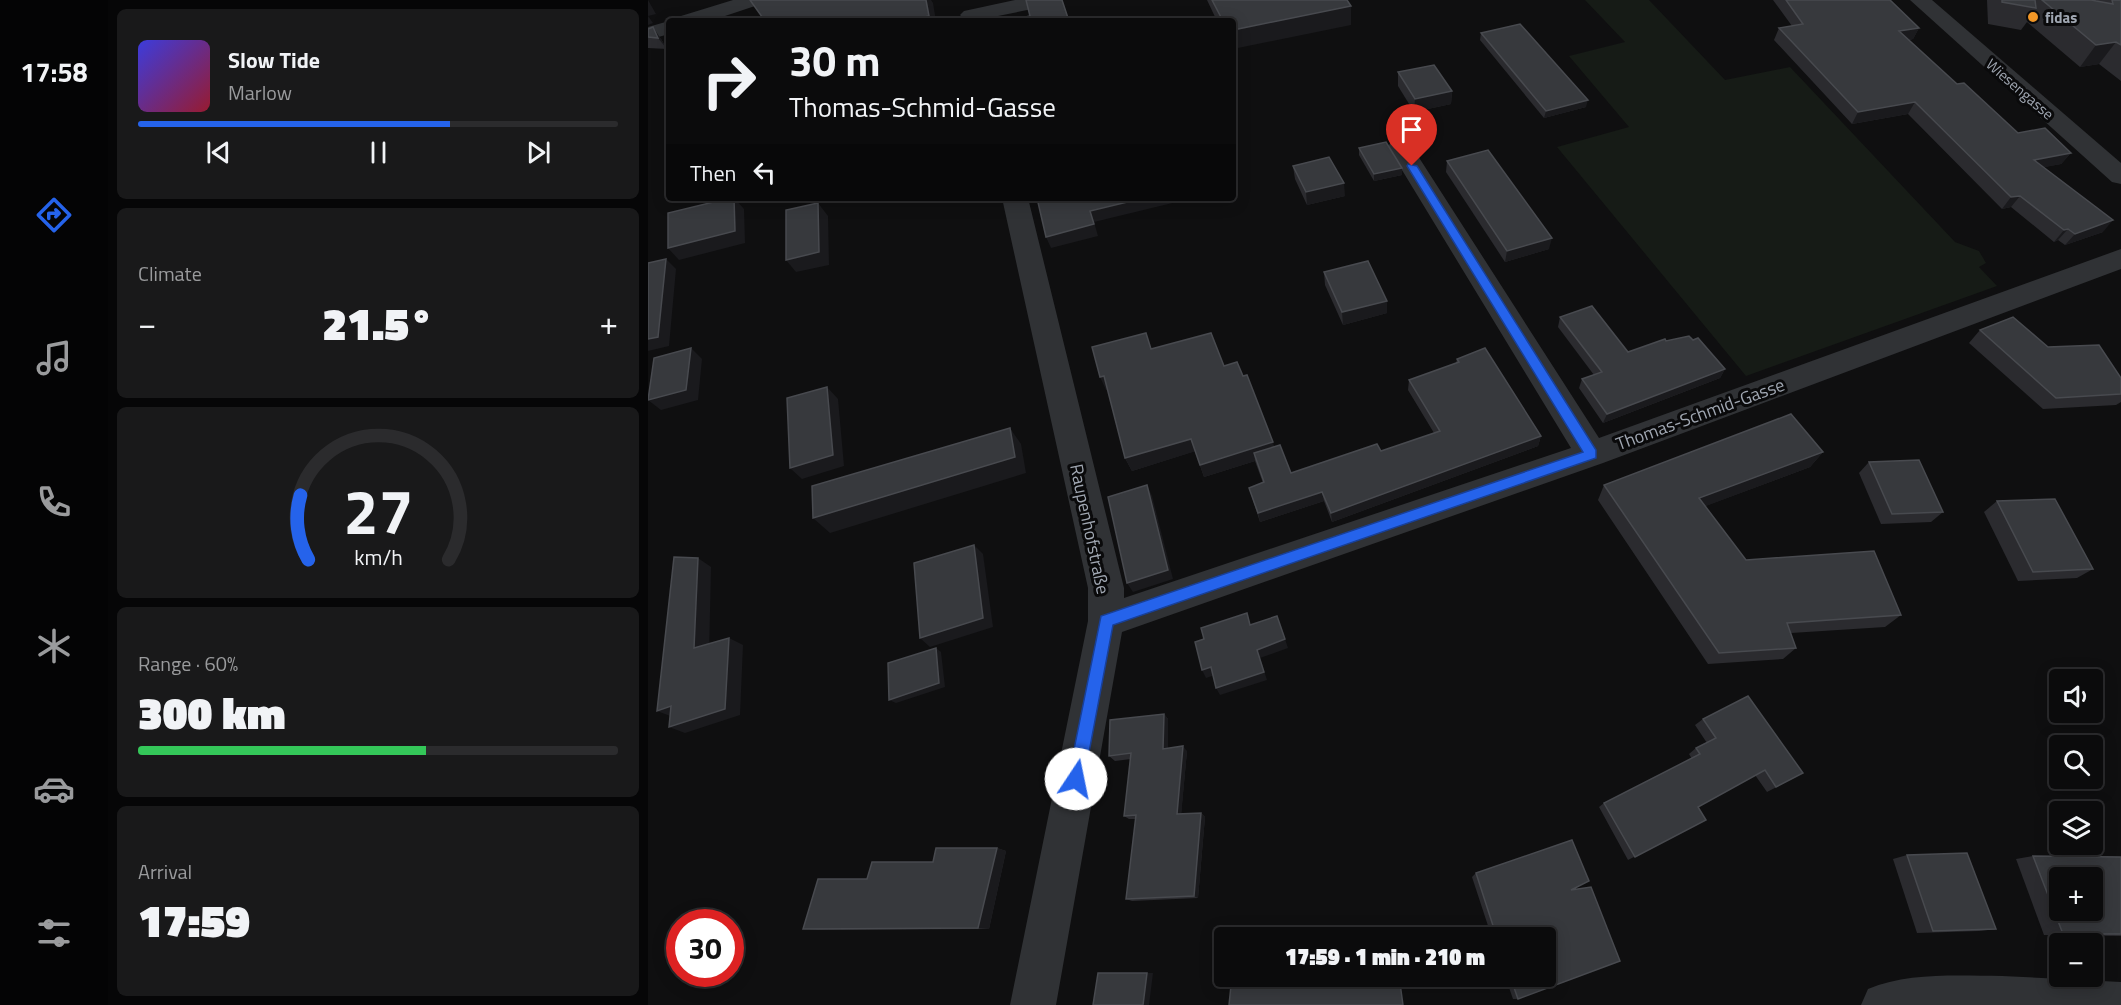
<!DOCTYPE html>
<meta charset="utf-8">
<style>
:root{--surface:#0b0b0c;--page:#19191a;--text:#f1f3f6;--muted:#9a9b9d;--line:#2b2b2d;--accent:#2563eb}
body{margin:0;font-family:"Titillium Web",sans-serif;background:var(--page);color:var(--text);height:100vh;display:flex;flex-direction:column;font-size:22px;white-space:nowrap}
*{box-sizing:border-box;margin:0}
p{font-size:20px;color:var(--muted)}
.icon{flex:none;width:33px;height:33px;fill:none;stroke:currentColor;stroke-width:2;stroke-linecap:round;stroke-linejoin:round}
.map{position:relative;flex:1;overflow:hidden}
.panel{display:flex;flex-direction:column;gap:9px;padding:9px;background:#060607;width:540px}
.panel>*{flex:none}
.guide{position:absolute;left:18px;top:18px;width:570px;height:183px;border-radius:6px;box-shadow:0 3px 15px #0003,0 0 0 2px var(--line);background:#0b0b0c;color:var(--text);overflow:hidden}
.fabs{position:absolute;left:1401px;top:669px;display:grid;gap:12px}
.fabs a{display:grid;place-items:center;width:54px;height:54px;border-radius:6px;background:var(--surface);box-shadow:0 3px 15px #0003,0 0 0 2px var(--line);font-size:30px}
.speed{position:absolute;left:18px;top:909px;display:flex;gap:12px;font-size:30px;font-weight:700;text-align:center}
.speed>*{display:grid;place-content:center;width:78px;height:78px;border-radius:50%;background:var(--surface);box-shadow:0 3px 15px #0003,0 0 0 2px var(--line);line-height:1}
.speed .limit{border:9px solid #d22;background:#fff;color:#111}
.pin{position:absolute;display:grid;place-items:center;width:51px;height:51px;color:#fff;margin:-62px -26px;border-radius:50% 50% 50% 0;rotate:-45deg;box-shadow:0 0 6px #0007}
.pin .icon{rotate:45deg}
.me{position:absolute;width:66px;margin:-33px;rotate:11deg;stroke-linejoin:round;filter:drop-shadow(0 0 4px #0008)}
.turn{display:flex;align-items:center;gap:21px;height:126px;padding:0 24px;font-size:27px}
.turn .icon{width:78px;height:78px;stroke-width:2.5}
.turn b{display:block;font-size:42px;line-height:51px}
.then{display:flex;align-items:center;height:57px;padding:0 24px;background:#0003;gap:12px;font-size:22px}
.big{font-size:45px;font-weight:800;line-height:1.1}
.panel .card{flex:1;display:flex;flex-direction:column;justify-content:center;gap:9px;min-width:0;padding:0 21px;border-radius:9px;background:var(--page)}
.panel .dial{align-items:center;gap:0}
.dial svg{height:156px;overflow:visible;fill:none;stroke:var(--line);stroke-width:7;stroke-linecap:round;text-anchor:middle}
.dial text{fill:var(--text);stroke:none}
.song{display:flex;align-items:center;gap:18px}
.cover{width:72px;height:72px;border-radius:9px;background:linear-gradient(135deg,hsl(240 70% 55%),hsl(350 70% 35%))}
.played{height:6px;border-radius:3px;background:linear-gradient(90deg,var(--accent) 65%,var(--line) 65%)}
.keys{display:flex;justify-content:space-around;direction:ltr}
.heat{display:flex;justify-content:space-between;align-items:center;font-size:33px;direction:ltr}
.charge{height:9px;border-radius:4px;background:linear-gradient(90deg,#34c759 60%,var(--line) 0)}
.trip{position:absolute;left:566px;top:927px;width:342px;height:60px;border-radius:6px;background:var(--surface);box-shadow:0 3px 15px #0003,0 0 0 2px var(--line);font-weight:800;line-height:60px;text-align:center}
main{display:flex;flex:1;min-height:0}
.dock{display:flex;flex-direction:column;width:108px;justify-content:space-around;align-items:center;background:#040405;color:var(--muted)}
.dock .icon{width:42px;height:42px}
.dock .on{color:var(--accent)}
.dock b{font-size:27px;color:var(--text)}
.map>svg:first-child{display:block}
.green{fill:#161b16}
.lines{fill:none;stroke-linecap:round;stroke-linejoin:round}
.minor{fill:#303235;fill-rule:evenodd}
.wall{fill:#2b2b2f}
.shaded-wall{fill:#1a1a1d}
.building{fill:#37393d;stroke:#484a4f;stroke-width:1.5;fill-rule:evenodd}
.route{fill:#2563eb;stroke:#184099;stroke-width:1.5}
.poi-dot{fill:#f19626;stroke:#0a0a0b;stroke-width:2}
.labels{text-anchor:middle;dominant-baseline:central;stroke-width:6;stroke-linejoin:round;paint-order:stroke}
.far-poi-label{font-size:15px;font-weight:bold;fill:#a0a7b2;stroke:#0a0a0b;text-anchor:start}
.far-street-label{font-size:15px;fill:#a0a7b2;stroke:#0a0a0b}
.street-label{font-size:18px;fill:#a0a7b2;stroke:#0a0a0b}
</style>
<main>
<nav class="dock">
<b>17:58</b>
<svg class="icon on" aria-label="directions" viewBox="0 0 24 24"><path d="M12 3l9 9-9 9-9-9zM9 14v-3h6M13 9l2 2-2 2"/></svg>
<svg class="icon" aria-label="music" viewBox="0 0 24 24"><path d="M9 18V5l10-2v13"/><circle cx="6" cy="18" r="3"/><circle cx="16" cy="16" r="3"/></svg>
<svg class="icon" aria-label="phone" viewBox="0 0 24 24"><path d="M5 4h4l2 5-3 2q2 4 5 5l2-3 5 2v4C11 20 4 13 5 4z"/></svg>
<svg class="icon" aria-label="climate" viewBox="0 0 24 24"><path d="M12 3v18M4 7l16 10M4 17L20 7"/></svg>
<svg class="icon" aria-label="car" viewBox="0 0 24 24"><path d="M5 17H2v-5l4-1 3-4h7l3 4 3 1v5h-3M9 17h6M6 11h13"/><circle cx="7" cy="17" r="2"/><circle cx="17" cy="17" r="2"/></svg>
<svg class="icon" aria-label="filters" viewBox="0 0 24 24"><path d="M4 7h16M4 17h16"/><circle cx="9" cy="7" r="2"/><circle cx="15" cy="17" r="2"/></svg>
</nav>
<section class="panel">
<div class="card">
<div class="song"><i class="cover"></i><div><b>Slow Tide</b><p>Marlow</p></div></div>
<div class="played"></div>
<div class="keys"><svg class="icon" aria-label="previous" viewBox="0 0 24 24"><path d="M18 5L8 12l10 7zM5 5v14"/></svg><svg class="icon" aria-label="pause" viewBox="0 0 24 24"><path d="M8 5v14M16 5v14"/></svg><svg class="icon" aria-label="next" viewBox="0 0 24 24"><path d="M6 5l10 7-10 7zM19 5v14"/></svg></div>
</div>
<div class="card"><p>Climate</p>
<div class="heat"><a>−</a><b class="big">21.5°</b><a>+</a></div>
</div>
<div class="card dial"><svg viewBox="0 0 100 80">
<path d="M14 69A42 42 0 1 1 86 69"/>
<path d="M14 69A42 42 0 0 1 10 36" stroke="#2563eb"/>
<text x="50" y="56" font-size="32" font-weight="700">27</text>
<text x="50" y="72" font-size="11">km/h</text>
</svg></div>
<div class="card"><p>Range · 60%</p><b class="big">300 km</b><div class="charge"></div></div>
<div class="card"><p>Arrival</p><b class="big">17:59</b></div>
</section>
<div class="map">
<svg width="1473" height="1005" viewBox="0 0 1473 1005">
<rect width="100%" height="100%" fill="#0f0f10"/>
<polygon class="green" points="937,0 1001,0 1077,80 1142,67 1307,242 1331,251 1338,263 1331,267 1349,286 1098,376 909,147 981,127 921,56 977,42"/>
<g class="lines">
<g class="minor">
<polygon points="85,0 116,0 113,4 62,21 30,21 33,16"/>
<polygon points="367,0 409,0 406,4 399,6 325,21 316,19 312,15 316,11"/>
<polygon points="1262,0 1284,0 1473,163 1473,184 1464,182"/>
<polygon points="21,21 21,34 0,40 0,27"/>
<polygon points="752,139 761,142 951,438 1473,249 1473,269 955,463 474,632 408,1005 362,1005 440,621 440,588 354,198 380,198 476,588 476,598 923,448 740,147 743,142"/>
<path d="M1354,976L1473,982V1005H1213L1220,989C1261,972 1311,976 1354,976Z"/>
</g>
</g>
<g class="wall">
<polygon points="559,0 699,0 703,25 569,21"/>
<polygon points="1125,0 1242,0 1271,28 1265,39 1261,40 1309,84 1370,133 1423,153 1413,164 1396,167 1455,232 1417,245 1410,240 1406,242 1363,207 1354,209 1260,114 1204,124 1126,40 1131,28 1144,26"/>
<polygon points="1339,0 1443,0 1448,1 1449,0 1473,0 1473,81 1451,64 1432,67 1379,22 1373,30 1340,24"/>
<polygon points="0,29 13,39 19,49 0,48"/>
<polygon points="833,33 938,107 896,118 832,40"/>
<polygon points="750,72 804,91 803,104 766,112 750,86"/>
<polygon points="711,148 754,168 754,175 726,181 711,155"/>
<polygon points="799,161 901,249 857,262 798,172"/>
<polygon points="645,166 697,196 659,205 647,179"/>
<polygon points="676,272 739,313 695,325 677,285"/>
<polygon points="912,317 980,352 1018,341 1045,340 1077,369 1072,378 955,423 931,388 934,379 946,375 910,327"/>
<polygon points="1332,330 1400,347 1473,378 1473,402 1468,405 1395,409 1321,343"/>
<polygon points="504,349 576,366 595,376 626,447 643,473 733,451 786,433 760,390 761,380 808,363 809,359 893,436 890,446 684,522 676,501 612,522 601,488 615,483 607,461 556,477 547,451 484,471 477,458 460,390 458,390"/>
<polygon points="1175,452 1162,467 1057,506 1098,560 1253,615 1237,627 1143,633 1148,648 1135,659 1060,664 950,500 956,485"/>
<polygon points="1221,462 1295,512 1283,522 1233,524 1211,473"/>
<polygon points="1349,501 1445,569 1429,578 1370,581 1336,512"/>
<polygon points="516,714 520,719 520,748 539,751 533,814 553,813 557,817 550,898 484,901 478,899 488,819 481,819 476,816 483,759 467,761 461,756"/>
<polygon points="1055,719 1155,773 1119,792 1107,775 1050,807 1058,820 980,860 951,807 956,803 1044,759 1041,754 1048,748 1059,743 1047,725"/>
<polygon points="924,840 941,881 923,890 943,887 972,961 870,999 865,999 857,976 897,976 897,938 844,938 824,877 828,873"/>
<polygon points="349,848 358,851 341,929 170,930 155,929 219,879 285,862"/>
<polygon points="1259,855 1348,929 1331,931 1269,933 1245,859"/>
<polygon points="1385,856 1473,857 1473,936 1396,935 1368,859"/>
</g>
<g class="shaded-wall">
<polygon points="0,0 8,14 0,16 5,23 0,25"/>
<polygon points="278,0 283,0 285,3 288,21 268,21 267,19"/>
<polygon points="703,6 703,25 585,49 585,30"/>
<polygon points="5,27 13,39 19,49 10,38"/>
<polygon points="1271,28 1265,39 1245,42 1251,31"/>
<polygon points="1468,42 1451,64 1432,67 1448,45"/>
<polygon points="804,91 803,104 766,112 767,99"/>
<polygon points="940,100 938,107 896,118 898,111"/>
<polygon points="1267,102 1260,114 1204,124 1210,112"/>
<polygon points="1423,153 1413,164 1377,171 1386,160"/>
<polygon points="754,168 754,175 726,181 726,174"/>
<polygon points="696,183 697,196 659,205 658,192"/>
<polygon points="1372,196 1363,207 1354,209 1363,197"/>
<polygon points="86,198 96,209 97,243 31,260 20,248"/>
<polygon points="496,198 545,198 446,222 450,236 403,248 398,237 442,211"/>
<polygon points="170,203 180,216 181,265 148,272 138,260"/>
<polygon points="1465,220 1455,232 1417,245 1427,234"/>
<polygon points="1420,229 1410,240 1406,242 1416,230"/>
<polygon points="904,238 901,249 857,262 859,251"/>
<polygon points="18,259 28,269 21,346 0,351 0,339"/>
<polygon points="739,301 739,313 695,325 694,312"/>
<polygon points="43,348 54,359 50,400 13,410 0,400"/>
<polygon points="1077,369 1072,378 955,423 959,414"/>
<polygon points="456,376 462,389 458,390 452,377"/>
<polygon points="179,387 190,399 196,466 154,479 142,468"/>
<polygon points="362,428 373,444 378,473 182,533 165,518"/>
<polygon points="893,436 890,446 684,522 683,513"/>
<polygon points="543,439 548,451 484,471 477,458"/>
<polygon points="625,442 628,455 606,453 607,461 556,477 552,465"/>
<polygon points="1175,452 1162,467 1042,512 1051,498"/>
<polygon points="499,485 504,496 525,579 485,592 479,583"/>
<polygon points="674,492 676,501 612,522 610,513"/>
<polygon points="326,545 335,554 345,627 282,647 272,638"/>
<polygon points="50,558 63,567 61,656 46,648"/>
<polygon points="81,638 95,645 92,715 37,733 21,727"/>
<polygon points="637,639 640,648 612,658 619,680 572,695 568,688 609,650"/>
<polygon points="288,648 293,652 297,687 248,703 241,700"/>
<polygon points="563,667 567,675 558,678 554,670"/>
<polygon points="23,706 25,717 9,711"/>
<polygon points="516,714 520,719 520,754 515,749"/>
<polygon points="535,746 539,751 533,817 529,814"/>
<polygon points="553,813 557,817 550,898 546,896"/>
<polygon points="349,848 358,851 341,929 330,928"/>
<polygon points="499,973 505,973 501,1005 495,1005"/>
</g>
<g class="building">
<polygon points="102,0 278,0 281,16 267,19 268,21 117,21"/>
<polygon points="378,0 414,0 421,21 358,21 382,16"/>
<polygon points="564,0 699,0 703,6 585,30 585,21 575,21"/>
<polygon points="1138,0 1242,0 1271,28 1251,31 1309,84 1316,83 1370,133 1397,128 1423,153 1386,160 1465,220 1427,234 1420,229 1416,230 1372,196 1363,197 1267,102 1210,112 1131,28 1155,24"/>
<polygon points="1354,0 1387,0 1388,8 1354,2"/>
<polygon points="1394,0 1443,0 1465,4 1464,0 1473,0 1473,45 1468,42 1448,45"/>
<polygon points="872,24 940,100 898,111 833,33"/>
<polygon points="5,27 10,38 0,37 0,29"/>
<polygon points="786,65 804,91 767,99 750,72"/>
<polygon points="738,142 754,168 726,174 711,148"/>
<polygon points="840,150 904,238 859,251 799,161"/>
<polygon points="681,157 696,183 658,192 645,166"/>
<polygon points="82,198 86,198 87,231 20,248 20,213"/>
<polygon points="389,198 496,198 442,211 446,224 398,237"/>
<polygon points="170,203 171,252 138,260 138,210"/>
<polygon points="18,259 10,337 0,339 0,263"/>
<polygon points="720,261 739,301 694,312 676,272"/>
<polygon points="944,306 980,352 1017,339 1018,341 1041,336 1045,340 1050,338 1077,369 959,414 934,379 954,372 912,317"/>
<polygon points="1365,317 1400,347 1451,345 1473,378 1473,394 1408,398 1332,330"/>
<polygon points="498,333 503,349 563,333 576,366 589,362 595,376 599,375 625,442 552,465 543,439 477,458 456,376 452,377 444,347"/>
<polygon points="43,348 38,390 0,400 6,358"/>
<polygon points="837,348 893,436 683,513 674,492 610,513 601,488 616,482 606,453 632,445 643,473 729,444 733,451 792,431 761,380 811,362 809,359"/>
<polygon points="179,387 185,455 142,468 139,398"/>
<polygon points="1143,414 1175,452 1051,498 1098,560 1226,551 1253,615 1139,623 1148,648 1071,653 956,485"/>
<polygon points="362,428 367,457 165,518 164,486"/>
<polygon points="1271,460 1295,512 1244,514 1221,462"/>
<polygon points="499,485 520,570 479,583 460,497"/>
<polygon points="1407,499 1445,569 1385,572 1349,501"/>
<polygon points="326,545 335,618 272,638 266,563"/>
<polygon points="26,557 50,558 46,648 81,638 77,709 21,727 23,706 9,711"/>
<polygon points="599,613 602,625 629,616 637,639 609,650 616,672 568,688 563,667 554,670 547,642 556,639 553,628"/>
<polygon points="288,648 291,683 241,700 240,663"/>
<polygon points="1100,696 1155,773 1128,787 1117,770 1050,807 1058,820 987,857 956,803 1052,754 1048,748 1068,738 1055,719"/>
<polygon points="516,714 515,749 535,746 529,814 553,813 546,896 478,899 488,815 476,816 483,753 461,756 462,720"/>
<polygon points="924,840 941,881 923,890 943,887 972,961 870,999 862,976 897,976 897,938 849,938 828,873"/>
<polygon points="288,848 349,848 330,928 155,929 170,879 219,879 224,862 285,862"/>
<polygon points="1319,853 1348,929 1285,931 1259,855"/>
<path d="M1385,856L1473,857V934H1415ZM1412,878H1444V910H1412Z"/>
<polygon points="450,973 499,973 495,1005 445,1005"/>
<polygon points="584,976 751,976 755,1005 581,1005"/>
</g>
<polygon class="route" points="760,164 769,166 948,450 948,458 465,625 436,779 434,785 428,787 422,785 420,779 453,616 935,452 759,166"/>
<circle class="poi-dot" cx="1385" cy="17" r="6"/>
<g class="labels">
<g class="far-poi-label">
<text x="1397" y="17">fidas</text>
</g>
<g class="far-street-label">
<text transform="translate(1372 89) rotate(41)">Wiesengasse</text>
</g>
<g class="street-label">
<text transform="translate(1052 414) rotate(-20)">Thomas-Schmid-Gasse</text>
<text transform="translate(442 529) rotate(78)">Raupenhofstraße</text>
</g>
</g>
</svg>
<div class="fabs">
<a><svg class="icon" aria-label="sound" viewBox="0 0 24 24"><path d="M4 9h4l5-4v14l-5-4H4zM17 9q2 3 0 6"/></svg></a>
<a><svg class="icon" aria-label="search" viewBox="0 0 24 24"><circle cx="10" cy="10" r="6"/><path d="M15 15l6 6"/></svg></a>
<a><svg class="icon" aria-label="layers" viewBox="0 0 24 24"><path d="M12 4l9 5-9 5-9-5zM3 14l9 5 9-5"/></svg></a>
<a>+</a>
<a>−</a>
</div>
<div class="speed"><div class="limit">30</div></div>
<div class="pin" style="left:764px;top:166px;background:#d93025"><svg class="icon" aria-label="arrive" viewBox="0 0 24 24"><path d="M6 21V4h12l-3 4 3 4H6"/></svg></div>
<svg class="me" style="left:428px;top:779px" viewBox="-20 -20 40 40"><circle r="19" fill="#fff"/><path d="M0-13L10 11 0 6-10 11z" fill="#2563eb"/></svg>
<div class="trip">17:59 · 1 min · 210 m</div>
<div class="guide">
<div class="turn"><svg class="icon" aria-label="right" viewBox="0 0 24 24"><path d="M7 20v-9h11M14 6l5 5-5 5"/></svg><div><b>30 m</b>Thomas-Schmid-Gasse</div></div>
<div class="then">Then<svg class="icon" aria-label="left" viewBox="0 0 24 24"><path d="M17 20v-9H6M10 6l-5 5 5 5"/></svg></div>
</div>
</div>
</main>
